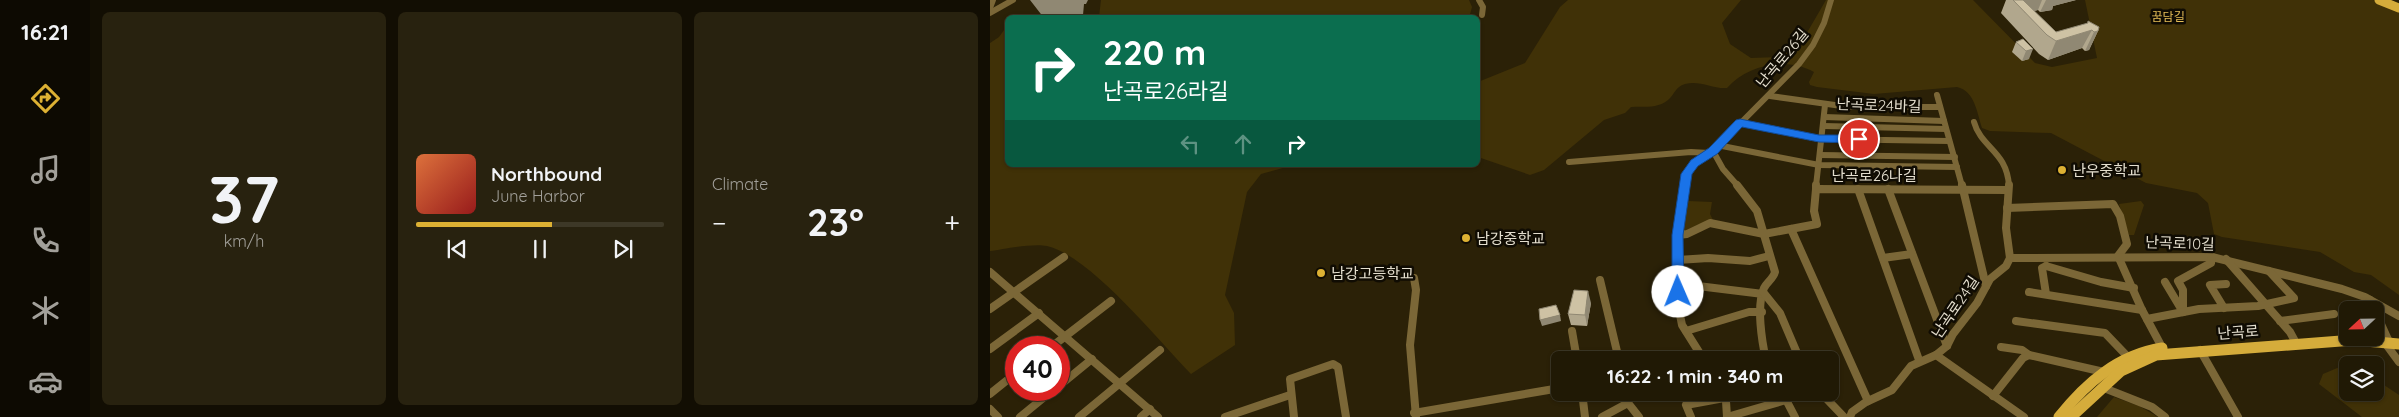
<!DOCTYPE html>
<meta charset="utf-8">
<style>
:root{--surface:#201905;--page:#28220f;--text:#f1f3f6;--muted:#a2a09a;--line:#3d3827;--accent:#ddb133}
body{margin:0;font-family:Quicksand,"Noto Sans KR",sans-serif;background:var(--page);color:var(--text);height:100vh;display:flex;flex-direction:column;font-size:19px;white-space:nowrap}
*{box-sizing:border-box;margin:0}
p{font-size:16px;color:var(--muted)}
.icon{flex:none;width:28px;height:28px;fill:none;stroke:currentColor;stroke-width:2;stroke-linecap:round;stroke-linejoin:round}
.map{position:relative;flex:1;overflow:hidden}
.sheet{display:flex;flex-direction:column;gap:12px;padding:12px;background:#120e03;width:900px}
.sheet>*{flex:none}
.top-card{position:absolute;left:15px;top:15px;width:475px;height:152px;border-radius:8px;box-shadow:0 1px 4px #0004,0 0 0 1px var(--line);background:#0b6e4f;color:#fff;overflow:hidden}
.needle{width:32px;rotate:248deg}
.tools{position:absolute;left:1349px;top:301px;display:grid;gap:10px}
.tools a{display:grid;place-items:center;width:45px;height:45px;border-radius:8px;background:var(--surface);box-shadow:0 1px 4px #0004,0 0 0 1px var(--line);font-size:25px}
.speed{position:absolute;left:15px;top:336px;display:flex;gap:10px;font-size:25px;font-weight:700;text-align:center}
.speed>*{display:grid;place-content:center;width:65px;height:65px;border-radius:50%;background:var(--surface);box-shadow:0 1px 4px #0004,0 0 0 1px var(--line);line-height:1}
.speed .limit{border:8px solid #d22;background:#fff;color:#111}
.pin{position:absolute;display:grid;place-items:center;width:42px;height:42px;color:#fff;margin:-21px;border:2px solid #fff;border-radius:50%;box-shadow:0 1px 5px #0007}
.me{position:absolute;width:55px;margin:-28px;rotate:359deg;stroke-linejoin:round;filter:drop-shadow(0 0 4px #0008)}
.turn{display:flex;align-items:center;gap:18px;height:105px;padding:0 15px;font-size:22px}
.turn .icon{width:65px;height:65px;stroke-width:2.5}
.turn b{display:block;font-size:35px;line-height:42px}
.lanes{display:flex;align-items:center;height:48px;padding:0 15px;background:#0003;justify-content:center;gap:25px;direction:ltr}
.lanes .off{opacity:.35}
.big{font-size:38px;font-weight:800;line-height:1.1}
.sheet .card{flex:1;display:flex;flex-direction:column;justify-content:center;gap:8px;min-width:0;padding:0 18px;border-radius:8px;background:var(--page)}
.sheet .dial{align-items:center;gap:0}
.dial b{font-size:65px;line-height:1}
.song{display:flex;align-items:center;gap:15px}
.cover{width:60px;height:60px;border-radius:8px;background:linear-gradient(135deg,hsl(20 70% 55%),hsl(0 70% 35%))}
.played{height:5px;border-radius:2px;background:linear-gradient(90deg,var(--accent) 55%,var(--line) 55%)}
.keys{display:flex;justify-content:space-around;direction:ltr}
.heat{display:flex;justify-content:space-between;align-items:center;font-size:28px;direction:ltr}
.sheet .tiles{flex:1;display:grid;gap:12px;grid-template-columns:repeat(3,1fr)}
.trip{position:absolute;left:561px;top:351px;width:288px;height:50px;border-radius:8px;background:var(--surface);box-shadow:0 1px 4px #0004,0 0 0 1px var(--line);font-weight:800;line-height:50px;text-align:center}
main{display:flex;flex:1;min-height:0}
.tab-bar{display:flex;flex-direction:column;width:90px;justify-content:space-around;align-items:center;background:#0d0a02;color:var(--muted)}
.tab-bar .icon{width:35px;height:35px}
.tab-bar .on{color:var(--accent)}
.tab-bar b{font-size:22px;color:var(--text)}
.map>svg:first-child{display:block}
.green{fill:#403107}
.lines{fill:none;stroke-linecap:round;stroke-linejoin:round}
.minor-far1{stroke:#7b6737;stroke-width:6}
.minor{stroke:#7b6737;stroke-width:8}
.major-far1{stroke:#d5ac3b;stroke-width:9}
.major{stroke:#d5ac3b;stroke-width:11}
.wall{fill:#b1a78d}
.shaded-wall{fill:#908873}
.building{fill:#cec2a4;stroke:#908873}
.route{fill:#1a73e8;stroke:#114b97}
.poi-dot{fill:#ddb133;stroke:#100c03;stroke-width:2}
.labels{text-anchor:middle;dominant-baseline:central;stroke-width:5;stroke-linejoin:round;paint-order:stroke}
.far-park-label{font-size:12px;fill:#e5be57;stroke:#100c03}
.street-label{font-size:15px;fill:#e4dece;stroke:#100c03}
.poi-label{font-size:15px;fill:#e4dece;stroke:#100c03;text-anchor:start}
</style>
<main>
<nav class="tab-bar">
<b>16:21</b>
<svg class="icon on" aria-label="directions" viewBox="0 0 24 24"><path d="M12 3l9 9-9 9-9-9zM9 14v-3h6M13 9l2 2-2 2"/></svg>
<svg class="icon" aria-label="music" viewBox="0 0 24 24"><path d="M9 18V5l10-2v13"/><circle cx="6" cy="18" r="3"/><circle cx="16" cy="16" r="3"/></svg>
<svg class="icon" aria-label="phone" viewBox="0 0 24 24"><path d="M5 4h4l2 5-3 2q2 4 5 5l2-3 5 2v4C11 20 4 13 5 4z"/></svg>
<svg class="icon" aria-label="climate" viewBox="0 0 24 24"><path d="M12 3v18M4 7l16 10M4 17L20 7"/></svg>
<svg class="icon" aria-label="car" viewBox="0 0 24 24"><path d="M5 17H2v-5l4-1 3-4h7l3 4 3 1v5h-3M9 17h6M6 11h13"/><circle cx="7" cy="17" r="2"/><circle cx="17" cy="17" r="2"/></svg>
</nav>
<section class="sheet">
<div class="tiles">
<div class="card dial"><b>37</b><p>km/h</p></div>
<div class="card">
<div class="song"><i class="cover"></i><div><b>Northbound</b><p>June Harbor</p></div></div>
<div class="played"></div>
<div class="keys"><svg class="icon" aria-label="previous" viewBox="0 0 24 24"><path d="M18 5L8 12l10 7zM5 5v14"/></svg><svg class="icon" aria-label="pause" viewBox="0 0 24 24"><path d="M8 5v14M16 5v14"/></svg><svg class="icon" aria-label="next" viewBox="0 0 24 24"><path d="M6 5l10 7-10 7zM19 5v14"/></svg></div>
</div>
<div class="card"><p>Climate</p>
<div class="heat"><a>−</a><b class="big">23°</b><a>+</a></div>
</div>
</div>
</section>
<div class="map">
<svg width="1409" height="417" viewBox="0 0 1409 417">
<rect width="100%" height="100%" fill="#2b2107"/>
<g class="green">
<polygon points="111,0 479,0 482,7 479,18 109,17"/>
<path d="M578,0H751L732,23L740,44L761,58L789,57L811,43L836,0H983L1045,63L1062,67L1107,58L1095,0H1383L1409,10V295L1381,275L1364,272L1330,252L1232,237L1224,234L1218,203L1207,193L1156,183L1061,133L1000,131L992,128C987,113 985,91 967,87L884,94L827,87L820,85L819,82L824,72C796,57 758,64 737,88C722,89 710,80 695,84C685,87 685,94 678,100C667,109 654,106 641,107L635,113L614,120L554,170L540,175L488,157V82L535,63L570,7Z"/>
<path d="M17,26L18,165H304L271,174L257,192L235,295L244,313L245,345L201,374C169,341 99,255 57,246C43,243 14,249 0,251V43L9,37Z"/>
<polygon points="698,201 722,202 720,214 723,220 707,225 693,232 695,202"/>
<polygon points="1151,201 1154,205 1144,235 1139,235 1129,204"/>
<polygon points="1352,366 1357,367 1358,392 1385,392 1385,379 1409,395 1409,417 1372,417 1329,384 1333,374"/>
<polygon points="1124,397 1149,406 1168,417 1107,417"/>
</g>
<g class="lines">
<g class="minor-far1">
<polyline points="489,0 493,7 492,15"/>
<polyline points="0,8 3,0"/>
<polyline points="0,13 23,0"/>
<polyline points="947,95 972,186"/>
<polyline points="780,96 859,107 950,107"/>
<polyline points="834,117 954,121"/>
<path d="M984,122C991,148 1017,151 1019,186"/>
<polyline points="750,123 829,139 959,141"/>
<polyline points="834,126 956,129"/>
<polyline points="727,145 829,165 967,167"/>
<polyline points="723,151 733,169 748,186"/>
<polyline points="830,155 965,157"/>
<polyline points="579,162 701,152 719,153"/>
<polyline points="694,186 696,175 701,166 724,150 809,64 823,45 834,23 841,0"/>
<polyline points="826,186 835,105"/>
</g>
<g class="minor">
<polyline points="694,185 688,244 690,315 692,325 714,360"/>
<path d="M747,185L767,211L785,272C783,279 777,282 774,288C766,306 772,342 776,360"/>
<polyline points="972,185 996,286"/>
<polyline points="826,189 826,185"/>
<polyline points="868,189 929,360"/>
<polyline points="898,189 957,346"/>
<polyline points="1017,208 1123,204 1130,216 1137,244 1128,256 1152,310 1174,351"/>
<polyline points="801,229 878,401"/>
<polyline points="688,235 697,234 720,223 774,234 827,224 824,211 826,189 1018,190"/>
<polyline points="893,258 922,254"/>
<polyline points="1020,258 1222,257 1352,289 1375,297 1409,316"/>
<polyline points="1236,259 1300,332 1306,343"/>
<polyline points="688,260 718,258 760,261 779,256"/>
<polyline points="1056,266 1111,282 1144,288"/>
<polyline points="1056,266 1052,268 1056,294"/>
<polyline points="0,272 168,417"/>
<polyline points="424,278 426,290 420,345 426,417"/>
<polyline points="610,280 629,360"/>
<polyline points="1175,282 1193,312"/>
<polyline points="688,286 708,286 773,294"/>
<polyline points="773,292 790,313 810,360"/>
<polyline points="1039,292 1152,310"/>
<polyline points="1380,300 1400,344"/>
<polyline points="1234,308 1220,285 1236,284"/>
<polyline points="0,309 74,257"/>
<polyline points="1193,312 1193,290 1188,281 1221,263 1222,257"/>
<polyline points="1157,319 1209,309 1268,306 1304,298 1279,271"/>
<polyline points="1026,321 1115,333 1138,357"/>
<polyline points="1290,321 1344,314"/>
<polyline points="582,331 587,360"/>
<polyline points="696,331 759,312 772,312"/>
<polyline points="1395,343 1409,362"/>
<polyline points="1011,347 1032,350 1039,355"/>
<polyline points="60,348 121,301"/>
<polyline points="0,349 49,313"/>
<polyline points="1210,350 1248,417"/>
<polyline points="946,355 1034,417"/>
<polyline points="69,386 102,359"/>
<polyline points="1114,388 1162,407 1175,417"/>
<polyline points="592,392 595,417"/>
<polyline points="732,392 736,401 737,417"/>
<polyline points="792,392 805,417"/>
<polyline points="830,392 854,417"/>
<polyline points="0,394 26,373"/>
<polyline points="1003,396 1033,358 1039,355 1114,372"/>
<polyline points="638,403 649,417"/>
<polyline points="0,409 8,417"/>
<polyline points="424,413 570,388"/>
<polyline points="30,417 63,390"/>
<polyline points="89,417 170,350"/>
<polyline points="151,417 160,409"/>
<polyline points="235,417 300,395"/>
<polyline points="304,417 300,379 343,364 348,367 356,417"/>
<polyline points="612,417 638,403 637,392"/>
<polyline points="701,417 696,405 734,398"/>
<polyline points="737,417 796,400"/>
<polyline points="860,417 862,412 876,402 902,390 921,366 946,355 957,346 963,334 987,303 1000,279 1016,266 1020,258 1016,228 1019,185"/>
</g>
<polyline class="major-far1" points="1389,0 1409,8"/>
<g class="major">
<path d="M1069,417C1096,383 1128,355 1172,348"/>
<polyline points="1081,417 1131,371 1166,355 1364,340 1409,344"/>
</g>
</g>
<g class="wall">
<polygon points="1016,0 1086,0 1063,6 1062,10 1050,12 1048,10 1044,11 1066,32 1097,24 1098,21 1108,31 1099,50 1095,51 1092,48 1058,60 1049,54 1011,13"/>
<polygon points="1033,39 1039,59 1032,61 1022,52 1026,42"/>
<polygon points="601,303 597,326 581,325 578,314"/>
</g>
<g class="shaded-wall">
<polygon points="40,0 98,0 96,4 94,4 93,15 82,18 54,18"/>
<polygon points="1029,0 1052,0 1048,10 1035,13"/>
<polygon points="1056,0 1086,0 1063,6 1062,10 1050,12"/>
<polygon points="1102,30 1092,48 1058,60 1066,41"/>
<polygon points="1108,31 1099,50 1095,51 1104,32"/>
<polygon points="1043,49 1039,59 1032,61 1036,51"/>
<polygon points="598,291 601,303 597,326 595,315"/>
<polygon points="570,315 571,321 552,326 550,320"/>
</g>
<g class="building">
<polygon points="1023,0 1033,0 1066,32 1098,23 1098,21 1109,27 1108,31 1104,32 1102,30 1066,41 1057,35"/>
<polygon points="1033,39 1043,49 1036,51 1026,42"/>
<polygon points="584,290 598,291 595,315 578,314"/>
<polygon points="566,305 570,315 550,320 549,309"/>
</g>
<polygon class="route" points="750,119 829,135 869,135 874,139 869,143 829,142 752,127 727,154 708,166 702,174 693,235 694,292 692,295 684,295 682,292 682,235 691,174 701,160 719,148 746,120"/>
<g class="poi-dot">
<circle cx="1072" cy="170" r="5"/>
<circle cx="476" cy="238" r="5"/>
<circle cx="331" cy="273" r="5"/>
</g>
<g class="labels">
<g class="far-park-label">
<text x="1178" y="16">꿈담길</text>
</g>
<g class="street-label">
<text transform="translate(792 58) rotate(-50)">난곡로26길</text>
<text transform="translate(889 105) rotate(2)">난곡로24바길</text>
<text x="884" y="175">난곡로26나길</text>
<text transform="translate(1190 243) rotate(2)">난곡로10길</text>
<text transform="translate(965 307) rotate(-56)">난곡로24길</text>
<text transform="translate(1248 332) rotate(-4)">난곡로</text>
</g>
<g class="poi-label">
<text x="1082" y="170">난우중학교</text>
<text x="486" y="238">남강중학교</text>
<text x="341" y="273">남강고등학교</text>
</g>
</g>
</svg>
<div class="tools">
<a><svg class="needle" viewBox="-14 -14 28 28"><path d="M0-13l5 13h-10z" fill="#e53935"/><path d="M0 13l5-13h-10z" fill="#a2a09a"/></svg></a>
<a><svg class="icon" aria-label="layers" viewBox="0 0 24 24"><path d="M12 4l9 5-9 5-9-5zM3 14l9 5 9-5"/></svg></a>
</div>
<div class="speed"><div class="limit">40</div></div>
<div class="pin" style="left:869px;top:139px;background:#d93025"><svg class="icon" aria-label="arrive" viewBox="0 0 24 24"><path d="M6 21V4h12l-3 4 3 4H6"/></svg></div>
<svg class="me" style="left:688px;top:292px" viewBox="-20 -20 40 40"><circle r="19" fill="#fff"/><path d="M0-13L10 11 0 6-10 11z" fill="#1a73e8"/></svg>
<div class="trip">16:22 · 1 min · 340 m</div>
<div class="top-card">
<div class="turn"><svg class="icon" aria-label="right" viewBox="0 0 24 24"><path d="M7 20v-9h11M14 6l5 5-5 5"/></svg><div><b>220 m</b>난곡로26라길</div></div>
<div class="lanes"><svg class="icon off" aria-label="left" viewBox="0 0 24 24"><path d="M17 20v-9H6M10 6l-5 5 5 5"/></svg><svg class="icon off" aria-label="ahead" viewBox="0 0 24 24"><path d="M12 20V5M6 11l6-6 6 6"/></svg><svg class="icon" aria-label="right" viewBox="0 0 24 24"><path d="M7 20v-9h11M14 6l5 5-5 5"/></svg></div>
</div>
</div>
</main>
